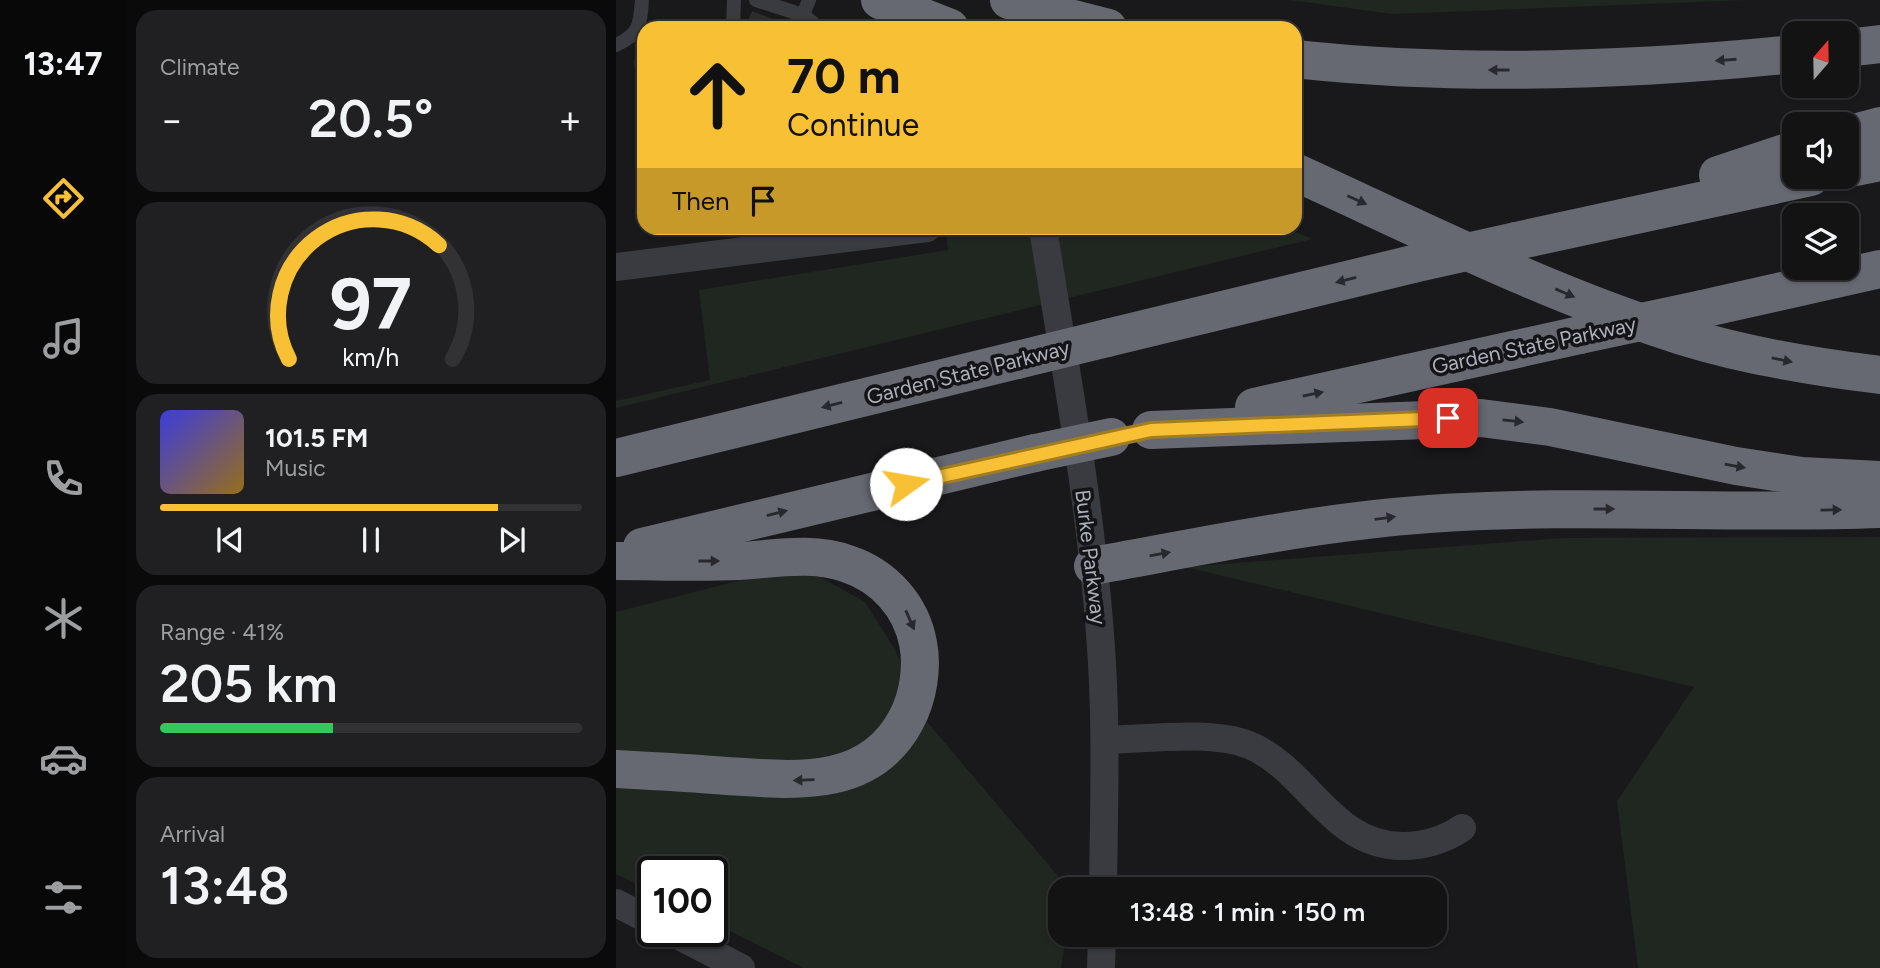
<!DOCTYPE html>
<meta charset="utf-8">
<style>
:root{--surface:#131314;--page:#202022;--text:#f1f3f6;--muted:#9d9ea0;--line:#323234;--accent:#f8c034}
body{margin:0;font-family:Figtree,sans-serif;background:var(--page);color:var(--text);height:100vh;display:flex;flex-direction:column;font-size:26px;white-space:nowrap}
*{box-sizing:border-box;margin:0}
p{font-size:23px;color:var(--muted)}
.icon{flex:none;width:38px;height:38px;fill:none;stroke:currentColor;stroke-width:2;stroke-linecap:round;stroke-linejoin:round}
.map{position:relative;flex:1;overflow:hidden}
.details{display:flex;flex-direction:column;gap:10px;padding:10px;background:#0a0a0b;width:490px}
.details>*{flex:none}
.guide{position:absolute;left:21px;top:21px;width:665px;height:214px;border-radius:21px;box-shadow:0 2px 5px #0004,0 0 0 2px var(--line);background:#f8c034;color:#111;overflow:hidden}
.needle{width:46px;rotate:20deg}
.buttons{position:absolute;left:1166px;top:21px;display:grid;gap:14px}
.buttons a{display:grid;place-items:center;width:77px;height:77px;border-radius:14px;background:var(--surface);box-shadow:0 2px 5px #0004,0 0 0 2px var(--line);font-size:35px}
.speed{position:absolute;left:21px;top:856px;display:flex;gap:14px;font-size:35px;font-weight:700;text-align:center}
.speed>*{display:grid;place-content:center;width:91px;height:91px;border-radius:50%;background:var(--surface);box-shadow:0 2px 5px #0004,0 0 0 2px var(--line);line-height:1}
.speed .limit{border:4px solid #111;border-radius:10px;background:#fff;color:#111}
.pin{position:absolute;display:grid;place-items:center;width:60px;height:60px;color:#fff;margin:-30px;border-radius:14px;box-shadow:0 4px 10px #0006}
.me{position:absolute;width:77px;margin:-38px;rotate:77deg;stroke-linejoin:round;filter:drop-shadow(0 0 5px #0008)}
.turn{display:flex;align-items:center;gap:24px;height:147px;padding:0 35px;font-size:32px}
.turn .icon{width:91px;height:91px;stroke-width:2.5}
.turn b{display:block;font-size:49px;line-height:60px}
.then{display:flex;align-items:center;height:66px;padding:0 35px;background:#0003;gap:14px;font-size:26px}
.big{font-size:52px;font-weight:600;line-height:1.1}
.details .widget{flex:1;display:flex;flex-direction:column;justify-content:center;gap:10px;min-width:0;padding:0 24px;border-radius:21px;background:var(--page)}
.details .dial{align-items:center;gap:0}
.dial svg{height:182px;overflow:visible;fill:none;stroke:var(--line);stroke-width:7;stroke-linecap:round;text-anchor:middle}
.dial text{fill:var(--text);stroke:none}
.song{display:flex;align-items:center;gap:21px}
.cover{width:84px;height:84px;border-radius:10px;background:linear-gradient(135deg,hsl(240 70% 55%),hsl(40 70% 35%))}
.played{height:7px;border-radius:4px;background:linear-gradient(90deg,var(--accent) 80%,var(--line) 80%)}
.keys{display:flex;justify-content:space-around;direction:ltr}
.heat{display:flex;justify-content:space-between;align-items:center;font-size:38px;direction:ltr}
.charge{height:10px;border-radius:5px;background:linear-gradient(90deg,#34c759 41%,var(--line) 0)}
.trip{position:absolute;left:432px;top:877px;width:399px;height:70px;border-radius:21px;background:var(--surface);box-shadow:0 2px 5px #0004,0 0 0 2px var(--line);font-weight:600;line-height:70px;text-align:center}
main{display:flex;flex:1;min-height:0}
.dock{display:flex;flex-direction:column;width:126px;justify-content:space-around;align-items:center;background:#080808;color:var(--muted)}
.dock .icon{width:49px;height:49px}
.dock .selected{color:var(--accent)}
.dock b{font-size:32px;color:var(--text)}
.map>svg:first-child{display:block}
.green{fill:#1f2720}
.building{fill:#2c2c2f}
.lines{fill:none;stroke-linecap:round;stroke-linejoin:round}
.lane{stroke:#3a3b41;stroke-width:14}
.street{stroke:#3a3b41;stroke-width:28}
.highway{stroke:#666872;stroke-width:38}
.highway-bridge{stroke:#666872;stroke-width:38}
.oneway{fill:#28292e}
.route-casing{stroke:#a17d22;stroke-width:18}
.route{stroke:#f8c034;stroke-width:12}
.labels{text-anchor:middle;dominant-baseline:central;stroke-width:7;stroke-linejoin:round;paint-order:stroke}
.street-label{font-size:21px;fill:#abafbb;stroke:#141417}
</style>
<main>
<nav class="dock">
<b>13:47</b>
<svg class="icon selected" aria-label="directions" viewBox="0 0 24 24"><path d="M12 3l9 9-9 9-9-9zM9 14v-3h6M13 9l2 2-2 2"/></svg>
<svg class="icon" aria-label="music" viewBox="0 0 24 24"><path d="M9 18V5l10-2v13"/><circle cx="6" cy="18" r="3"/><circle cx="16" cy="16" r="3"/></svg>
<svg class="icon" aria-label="phone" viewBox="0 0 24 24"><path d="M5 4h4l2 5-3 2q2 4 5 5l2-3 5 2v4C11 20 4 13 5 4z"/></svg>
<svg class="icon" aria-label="climate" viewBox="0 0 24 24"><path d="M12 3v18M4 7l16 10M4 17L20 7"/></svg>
<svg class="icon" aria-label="car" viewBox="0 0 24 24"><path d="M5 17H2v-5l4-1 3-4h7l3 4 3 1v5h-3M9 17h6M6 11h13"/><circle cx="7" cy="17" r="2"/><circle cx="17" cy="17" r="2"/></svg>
<svg class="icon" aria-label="filters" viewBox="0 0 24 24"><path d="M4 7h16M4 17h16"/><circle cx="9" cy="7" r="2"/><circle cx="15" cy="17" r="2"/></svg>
</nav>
<section class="details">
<div class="widget"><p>Climate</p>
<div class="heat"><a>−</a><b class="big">20.5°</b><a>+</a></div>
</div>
<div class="widget dial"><svg viewBox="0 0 100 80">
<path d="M14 69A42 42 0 1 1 86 69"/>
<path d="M14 69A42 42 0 0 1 80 19" stroke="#f8c034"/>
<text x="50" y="56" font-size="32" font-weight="700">97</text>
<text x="50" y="72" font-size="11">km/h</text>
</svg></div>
<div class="widget">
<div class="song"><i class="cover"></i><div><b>101.5 FM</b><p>Music</p></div></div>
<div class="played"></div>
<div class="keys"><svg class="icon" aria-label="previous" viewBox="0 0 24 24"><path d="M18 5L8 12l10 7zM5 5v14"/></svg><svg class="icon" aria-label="pause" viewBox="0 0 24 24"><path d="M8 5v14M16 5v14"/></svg><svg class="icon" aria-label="next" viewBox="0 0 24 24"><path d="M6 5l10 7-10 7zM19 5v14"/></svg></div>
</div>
<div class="widget"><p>Range · 41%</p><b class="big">205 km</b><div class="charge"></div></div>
<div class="widget"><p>Arrival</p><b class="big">13:48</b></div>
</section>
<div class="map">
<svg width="1264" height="968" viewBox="0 0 1264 968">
<rect width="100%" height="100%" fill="#19191b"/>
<g class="green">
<polygon points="674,0 1130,0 776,14"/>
<polygon points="330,228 670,228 696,239 0,408 0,401 94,380 83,290 332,250"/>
<polygon points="1264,537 1264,968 1022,968 1001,801 1078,687 569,567 947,538"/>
<polygon points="153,573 204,577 249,602 278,648 312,723 453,889 444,889 444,934 450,935 445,968 188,968 96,922 96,872 37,872 37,892 0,874 0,612"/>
</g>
<g class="building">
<polygon points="136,11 180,28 129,28"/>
<polygon points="18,60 28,60 28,104 22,104"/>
</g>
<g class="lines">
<g class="lane">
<polyline points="140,0 187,15 203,28"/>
<polyline points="187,15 193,0"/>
<polyline points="117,28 118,0"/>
<path d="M0,45C24,34 24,25 26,0"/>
</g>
<g class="street">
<path d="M427,228C448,362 474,498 484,634C491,719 488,804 487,889"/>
<polyline points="0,267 311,228"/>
<path d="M489,740C530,739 596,730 633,745C692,769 714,845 786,846C808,846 827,841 846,828"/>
<polyline points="0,903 37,922"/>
<polyline points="54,931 125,968"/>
<polyline points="485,968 486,934"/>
</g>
<g class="highway">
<polyline points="264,0 334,28"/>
<polyline points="446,16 492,28"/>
<polyline points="1230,48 1264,44"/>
<path d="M679,59C845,77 1012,71 1178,54"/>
<polyline points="1230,135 1264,126"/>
<polyline points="1230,169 1264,162"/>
<path d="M679,172C806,230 932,294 1066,336C1130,356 1198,367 1264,375"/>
<polyline points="1102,175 1178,150"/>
<polyline points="900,241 1195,177"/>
<polyline points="1086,309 1264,269"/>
<polyline points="491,338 797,264"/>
<polyline points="638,407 964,335"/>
<polyline points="535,430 865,418 934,427 1120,466 1186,476 1264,480"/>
<polyline points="0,458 401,360"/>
<polyline points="26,547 419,453"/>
<path d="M0,561C40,561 81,563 122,561C159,559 196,551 232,564C268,576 295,606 302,643C307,668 302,698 290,720C253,790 177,780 111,776C74,773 37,771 0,769"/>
<path d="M477,566C588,546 700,522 813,514C963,503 1114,515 1264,509"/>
</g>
<g class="highway-bridge">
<polyline points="393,0 446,16"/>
<polyline points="797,264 900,241"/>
<polyline points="964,335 1086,309"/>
<polyline points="401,360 491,338"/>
<polyline points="419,453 495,437"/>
</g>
</g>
<defs><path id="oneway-solid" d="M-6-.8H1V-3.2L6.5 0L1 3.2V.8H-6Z" transform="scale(1.75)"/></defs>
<g class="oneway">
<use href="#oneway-solid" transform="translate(1110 60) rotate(176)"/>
<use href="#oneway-solid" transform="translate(883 70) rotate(180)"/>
<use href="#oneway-solid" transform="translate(741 200) rotate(24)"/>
<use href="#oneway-solid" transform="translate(730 280) rotate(166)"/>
<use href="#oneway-solid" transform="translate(949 293) rotate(23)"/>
<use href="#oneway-solid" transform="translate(1166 360) rotate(12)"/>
<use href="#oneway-solid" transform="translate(697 394) rotate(-12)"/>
<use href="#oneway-solid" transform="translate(216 405) rotate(166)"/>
<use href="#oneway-solid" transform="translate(897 421) rotate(6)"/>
<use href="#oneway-solid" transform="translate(1119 466) rotate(10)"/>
<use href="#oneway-solid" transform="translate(988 509)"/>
<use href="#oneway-solid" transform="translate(1215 510) rotate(-1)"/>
<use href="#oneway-solid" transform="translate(161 513) rotate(-14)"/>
<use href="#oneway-solid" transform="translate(769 518) rotate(-7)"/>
<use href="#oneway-solid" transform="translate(544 554) rotate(-10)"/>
<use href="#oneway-solid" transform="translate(93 561)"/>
<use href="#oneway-solid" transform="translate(294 620) rotate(66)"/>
<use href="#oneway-solid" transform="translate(188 780) rotate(178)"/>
</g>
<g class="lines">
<defs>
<polyline id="route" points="290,484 535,430 832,418"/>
</defs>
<use href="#route" class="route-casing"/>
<use href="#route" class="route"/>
</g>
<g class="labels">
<g class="street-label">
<text transform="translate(918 345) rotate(-12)">Garden State Parkway</text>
<text transform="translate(352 372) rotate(-14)">Garden State Parkway</text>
<text transform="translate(475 557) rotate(83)">Burke Parkway</text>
</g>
</g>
</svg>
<div class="buttons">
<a><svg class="needle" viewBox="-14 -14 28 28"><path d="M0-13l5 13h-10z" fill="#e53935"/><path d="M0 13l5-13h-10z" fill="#9d9ea0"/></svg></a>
<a><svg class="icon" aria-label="sound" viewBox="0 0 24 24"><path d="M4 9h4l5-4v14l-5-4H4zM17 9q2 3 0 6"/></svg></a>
<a><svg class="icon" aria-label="layers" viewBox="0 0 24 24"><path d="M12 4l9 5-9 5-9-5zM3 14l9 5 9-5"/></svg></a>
</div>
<div class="speed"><div class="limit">100</div></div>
<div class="pin" style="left:832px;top:418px;background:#d93025"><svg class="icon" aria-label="arrive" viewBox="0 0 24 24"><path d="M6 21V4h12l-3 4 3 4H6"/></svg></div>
<svg class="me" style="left:290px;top:484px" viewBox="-20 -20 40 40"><circle r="19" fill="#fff"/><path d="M0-13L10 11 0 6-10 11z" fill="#f8c034"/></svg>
<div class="trip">13:48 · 1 min · 150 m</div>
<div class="guide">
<div class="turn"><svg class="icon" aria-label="ahead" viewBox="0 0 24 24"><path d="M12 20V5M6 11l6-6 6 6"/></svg><div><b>70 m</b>Continue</div></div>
<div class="then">Then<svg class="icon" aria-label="arrive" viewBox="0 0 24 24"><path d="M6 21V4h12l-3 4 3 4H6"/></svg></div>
</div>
</div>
</main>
